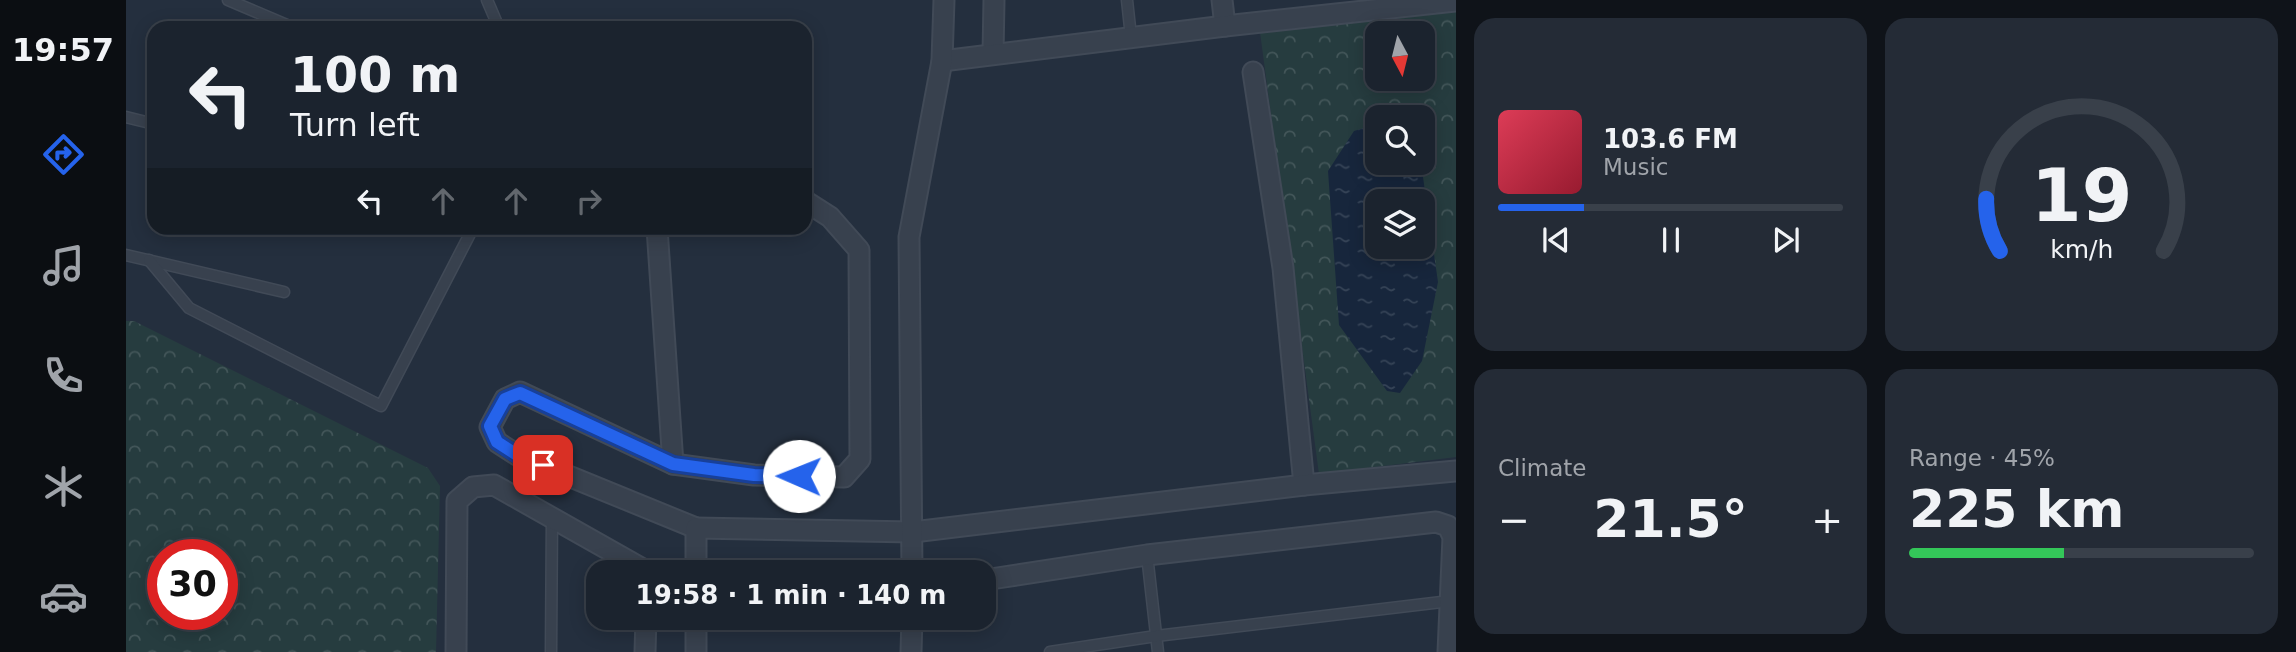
<!DOCTYPE html>
<meta charset="utf-8">
<style>
:root{--surface:#1b232e;--page:#242b36;--text:#f1f3f6;--muted:#a0a4aa;--line:#39404a;--accent:#2563eb}
body{margin:0;font-family:"DejaVu Sans",sans-serif;background:var(--page);color:var(--text);height:100vh;display:flex;flex-direction:column;font-size:26px;white-space:nowrap}
*{box-sizing:border-box;margin:0}
p{font-size:23px;color:var(--muted)}
.icon{flex:none;width:38px;height:38px;fill:none;stroke:currentColor;stroke-width:2;stroke-linecap:round;stroke-linejoin:round}
.map{position:relative;flex:1;overflow:hidden}
.panel{display:flex;flex-direction:column;gap:18px;padding:18px;background:#0f1319;width:840px}
.panel>*{flex:none}
.guide{position:absolute;left:21px;top:21px;width:665px;height:214px;border-radius:21px;box-shadow:0 4px 18px #0003,0 0 0 2px var(--line);background:#1b232e;color:var(--text);overflow:hidden}
.needle{width:46px;rotate:173deg}
.fabs{position:absolute;left:1239px;top:21px;display:grid;gap:14px}
.fabs a{display:grid;place-items:center;width:70px;height:70px;border-radius:14px;background:var(--surface);box-shadow:0 4px 18px #0003,0 0 0 2px var(--line);font-size:35px}
.speed{position:absolute;left:21px;top:539px;display:flex;gap:14px;font-size:35px;font-weight:700;text-align:center}
.speed>*{display:grid;place-content:center;width:91px;height:91px;border-radius:50%;background:var(--surface);box-shadow:0 4px 18px #0003,0 0 0 2px var(--line);line-height:1}
.speed .limit{border:10px solid #d22;background:#fff;color:#111}
.pin{position:absolute;display:grid;place-items:center;width:60px;height:60px;color:#fff;margin:-30px;border-radius:14px;box-shadow:0 4px 10px #0006}
.me{position:absolute;width:77px;margin:-38px;rotate:271deg;stroke-linejoin:round;filter:drop-shadow(0 0 5px #0008)}
.turn{display:flex;align-items:center;gap:24px;height:147px;padding:0 28px;font-size:32px}
.turn .icon{width:91px;height:91px;stroke-width:2.5}
.turn b{display:block;font-size:49px;line-height:60px}
.lanes{display:flex;align-items:center;height:66px;padding:0 28px;background:#0003;justify-content:center;gap:35px;direction:ltr}
.lanes .off{opacity:.35}
.big{font-size:52px;font-weight:700;line-height:1.1}
.panel .card{flex:1;display:flex;flex-direction:column;justify-content:center;gap:10px;min-width:0;padding:0 24px;border-radius:21px;background:var(--page)}
.panel .dial{align-items:center;gap:0}
.dial svg{height:182px;overflow:visible;fill:none;stroke:var(--line);stroke-width:7;stroke-linecap:round;text-anchor:middle}
.dial text{fill:var(--text);stroke:none}
.song{display:flex;align-items:center;gap:21px}
.cover{width:84px;height:84px;border-radius:10px;background:linear-gradient(135deg,hsl(350 70% 55%),hsl(350 70% 35%))}
.played{height:7px;border-radius:4px;background:linear-gradient(90deg,var(--accent) 25%,var(--line) 25%)}
.keys{display:flex;justify-content:space-around;direction:ltr}
.heat{display:flex;justify-content:space-between;align-items:center;font-size:38px;direction:ltr}
.charge{height:10px;border-radius:5px;background:linear-gradient(90deg,#34c759 45%,var(--line) 0)}
.panel .tiles{flex:1;display:grid;gap:18px;grid-template-columns:repeat(2,1fr)}
.trip{position:absolute;left:460px;top:560px;width:410px;height:70px;border-radius:21px;background:var(--surface);box-shadow:0 4px 18px #0003,0 0 0 2px var(--line);font-weight:700;line-height:70px;text-align:center}
main{display:flex;flex:1;min-height:0}
.tabs{display:flex;flex-direction:column;width:126px;justify-content:space-around;align-items:center;background:#0b0e12;color:var(--muted)}
.tabs .icon{width:49px;height:49px}
.tabs .selected{color:var(--accent)}
.tabs b{font-size:32px;color:var(--text)}
.map>svg:first-child{display:block}
.park{fill:url(#park-crowns);fill-rule:evenodd}
.water{fill:url(#water-ripples);fill-rule:evenodd}
.lines{fill:none;stroke-linecap:round;stroke-linejoin:round}
.lane-casing{stroke:#414a57;stroke-width:13}
.street-casing{stroke:#414a57;stroke-width:23}
.lane{stroke:#38414e;stroke-width:10}
.street{stroke:#38414e;stroke-width:19}
.route-casing{stroke:#184099;stroke-width:18}
.route{stroke:#2563eb;stroke-width:12}
</style>
<main>
<nav class="tabs">
<b>19:57</b>
<svg class="icon selected" aria-label="directions" viewBox="0 0 24 24"><path d="M12 3l9 9-9 9-9-9zM9 14v-3h6M13 9l2 2-2 2"/></svg>
<svg class="icon" aria-label="music" viewBox="0 0 24 24"><path d="M9 18V5l10-2v13"/><circle cx="6" cy="18" r="3"/><circle cx="16" cy="16" r="3"/></svg>
<svg class="icon" aria-label="phone" viewBox="0 0 24 24"><path d="M5 4h4l2 5-3 2q2 4 5 5l2-3 5 2v4C11 20 4 13 5 4z"/></svg>
<svg class="icon" aria-label="climate" viewBox="0 0 24 24"><path d="M12 3v18M4 7l16 10M4 17L20 7"/></svg>
<svg class="icon" aria-label="car" viewBox="0 0 24 24"><path d="M5 17H2v-5l4-1 3-4h7l3 4 3 1v5h-3M9 17h6M6 11h13"/><circle cx="7" cy="17" r="2"/><circle cx="17" cy="17" r="2"/></svg>
</nav>
<div class="map">
<svg width="1330" height="652" viewBox="0 0 1330 652">
<defs>
<pattern id="park-crowns" width="20" height="18" patternUnits="userSpaceOnUse" patternTransform="scale(1.75)"><rect width="20" height="18" fill="#263c3f"/><path d="M2 6a3 3 0 1 1 6 0M12 15a3 3 0 1 1 6 0" fill="none" stroke="#435659"/></pattern>
<pattern id="water-ripples" width="26" height="14" patternUnits="userSpaceOnUse" patternTransform="scale(1.75)"><rect width="26" height="14" fill="#17263c"/><path d="M2 4q2-2 4 0t4 0M15 11q2-2 4 0t4 0" fill="none" stroke="#364457"/></pattern>
</defs>
<rect width="100%" height="100%" fill="#242f3e"/>
<g class="park">
<path d="M1330,8V457L1193,474L1134,32ZM1251,33H1297V79H1251ZM1251,117H1297V163H1251ZM1251,201H1297V247H1251Z"/>
<path d="M0,321H8L302,468L314,486L310,652H0ZM37,555H96V614H37Z"/>
</g>
<path class="water" d="M1251,124V163H1295L1312,282L1296,361L1274,393L1261,391L1213,325L1202,171L1228,131ZM1251,201H1297V247H1251Z"/>
<g class="lines">
<defs>
<g id="lane">
<polyline points="102,0 168,28"/>
<polyline points="361,0 373,28"/>
<polyline points="1001,0 1005,37"/>
<polyline points="0,117 28,124"/>
<polyline points="0,255 158,292"/>
<polyline points="23,260 63,308 255,406 347,228"/>
<polyline points="1021,555 1032,652"/>
<polyline points="425,652 426,516"/>
<polyline points="924,652 1030,636 1324,601"/>
</g>
<g id="street">
<polyline points="1096,0 1099,26"/>
<polyline points="867,54 868,0"/>
<polyline points="816,61 1099,26 1330,1"/>
<polyline points="1127,72 1157,268 1178,485"/>
<polyline points="531,228 547,464"/>
<polyline points="570,528 391,455 371,442 364,427 379,399 394,392 547,464 628,475 718,477 734,459 733,250 704,217 679,201"/>
<polyline points="570,572 570,528 787,532 1178,485 1330,471"/>
<polyline points="786,572 783,237 816,61 818,0"/>
<polyline points="858,580 1021,555 1310,522 1322,526 1327,537 1322,652"/>
<polyline points="570,618 570,652"/>
<polyline points="330,652 331,501 347,487 368,485 515,568 516,572"/>
<polyline points="519,652 520,618"/>
<polyline points="785,652 786,618"/>
</g>
</defs>
<use href="#lane" class="lane-casing"/>
<use href="#street" class="street-casing"/>
<use href="#lane" class="lane"/>
<use href="#street" class="street"/>
</g>
<g class="lines">
<defs>
<polyline id="route" points="417,465 391,455 371,442 364,426 379,399 394,393 547,464 628,475 673,476"/>
</defs>
<use href="#route" class="route-casing"/>
<use href="#route" class="route"/>
</g>
</svg>
<div class="fabs">
<a><svg class="needle" viewBox="-14 -14 28 28"><path d="M0-13l5 13h-10z" fill="#e53935"/><path d="M0 13l5-13h-10z" fill="#a0a4aa"/></svg></a>
<a><svg class="icon" aria-label="search" viewBox="0 0 24 24"><circle cx="10" cy="10" r="6"/><path d="M15 15l6 6"/></svg></a>
<a><svg class="icon" aria-label="layers" viewBox="0 0 24 24"><path d="M12 4l9 5-9 5-9-5zM3 14l9 5 9-5"/></svg></a>
</div>
<div class="speed"><div class="limit">30</div></div>
<div class="pin" style="left:417px;top:465px;background:#d93025"><svg class="icon" aria-label="arrive" viewBox="0 0 24 24"><path d="M6 21V4h12l-3 4 3 4H6"/></svg></div>
<svg class="me" style="left:673px;top:476px" viewBox="-20 -20 40 40"><circle r="19" fill="#fff"/><path d="M0-13L10 11 0 6-10 11z" fill="#2563eb"/></svg>
<div class="trip">19:58 · 1 min · 140 m</div>
<div class="guide">
<div class="turn"><svg class="icon" aria-label="left" viewBox="0 0 24 24"><path d="M17 20v-9H6M10 6l-5 5 5 5"/></svg><div><b>100 m</b>Turn left</div></div>
<div class="lanes"><svg class="icon" aria-label="left" viewBox="0 0 24 24"><path d="M17 20v-9H6M10 6l-5 5 5 5"/></svg><svg class="icon off" aria-label="ahead" viewBox="0 0 24 24"><path d="M12 20V5M6 11l6-6 6 6"/></svg><svg class="icon off" aria-label="ahead" viewBox="0 0 24 24"><path d="M12 20V5M6 11l6-6 6 6"/></svg><svg class="icon off" aria-label="right" viewBox="0 0 24 24"><path d="M7 20v-9h11M14 6l5 5-5 5"/></svg></div>
</div>
</div>
<section class="panel">
<div class="tiles">
<div class="card">
<div class="song"><i class="cover"></i><div><b>103.6 FM</b><p>Music</p></div></div>
<div class="played"></div>
<div class="keys"><svg class="icon" aria-label="previous" viewBox="0 0 24 24"><path d="M18 5L8 12l10 7zM5 5v14"/></svg><svg class="icon" aria-label="pause" viewBox="0 0 24 24"><path d="M8 5v14M16 5v14"/></svg><svg class="icon" aria-label="next" viewBox="0 0 24 24"><path d="M6 5l10 7-10 7zM19 5v14"/></svg></div>
</div>
<div class="card dial"><svg viewBox="0 0 100 80">
<path d="M14 69A42 42 0 1 1 86 69"/>
<path d="M14 69A42 42 0 0 1 8 46" stroke="#2563eb"/>
<text x="50" y="56" font-size="32" font-weight="700">19</text>
<text x="50" y="72" font-size="11">km/h</text>
</svg></div>
<div class="card"><p>Climate</p>
<div class="heat"><a>−</a><b class="big">21.5°</b><a>+</a></div>
</div>
<div class="card"><p>Range · 45%</p><b class="big">225 km</b><div class="charge"></div></div>
</div>
</section>
</main>
